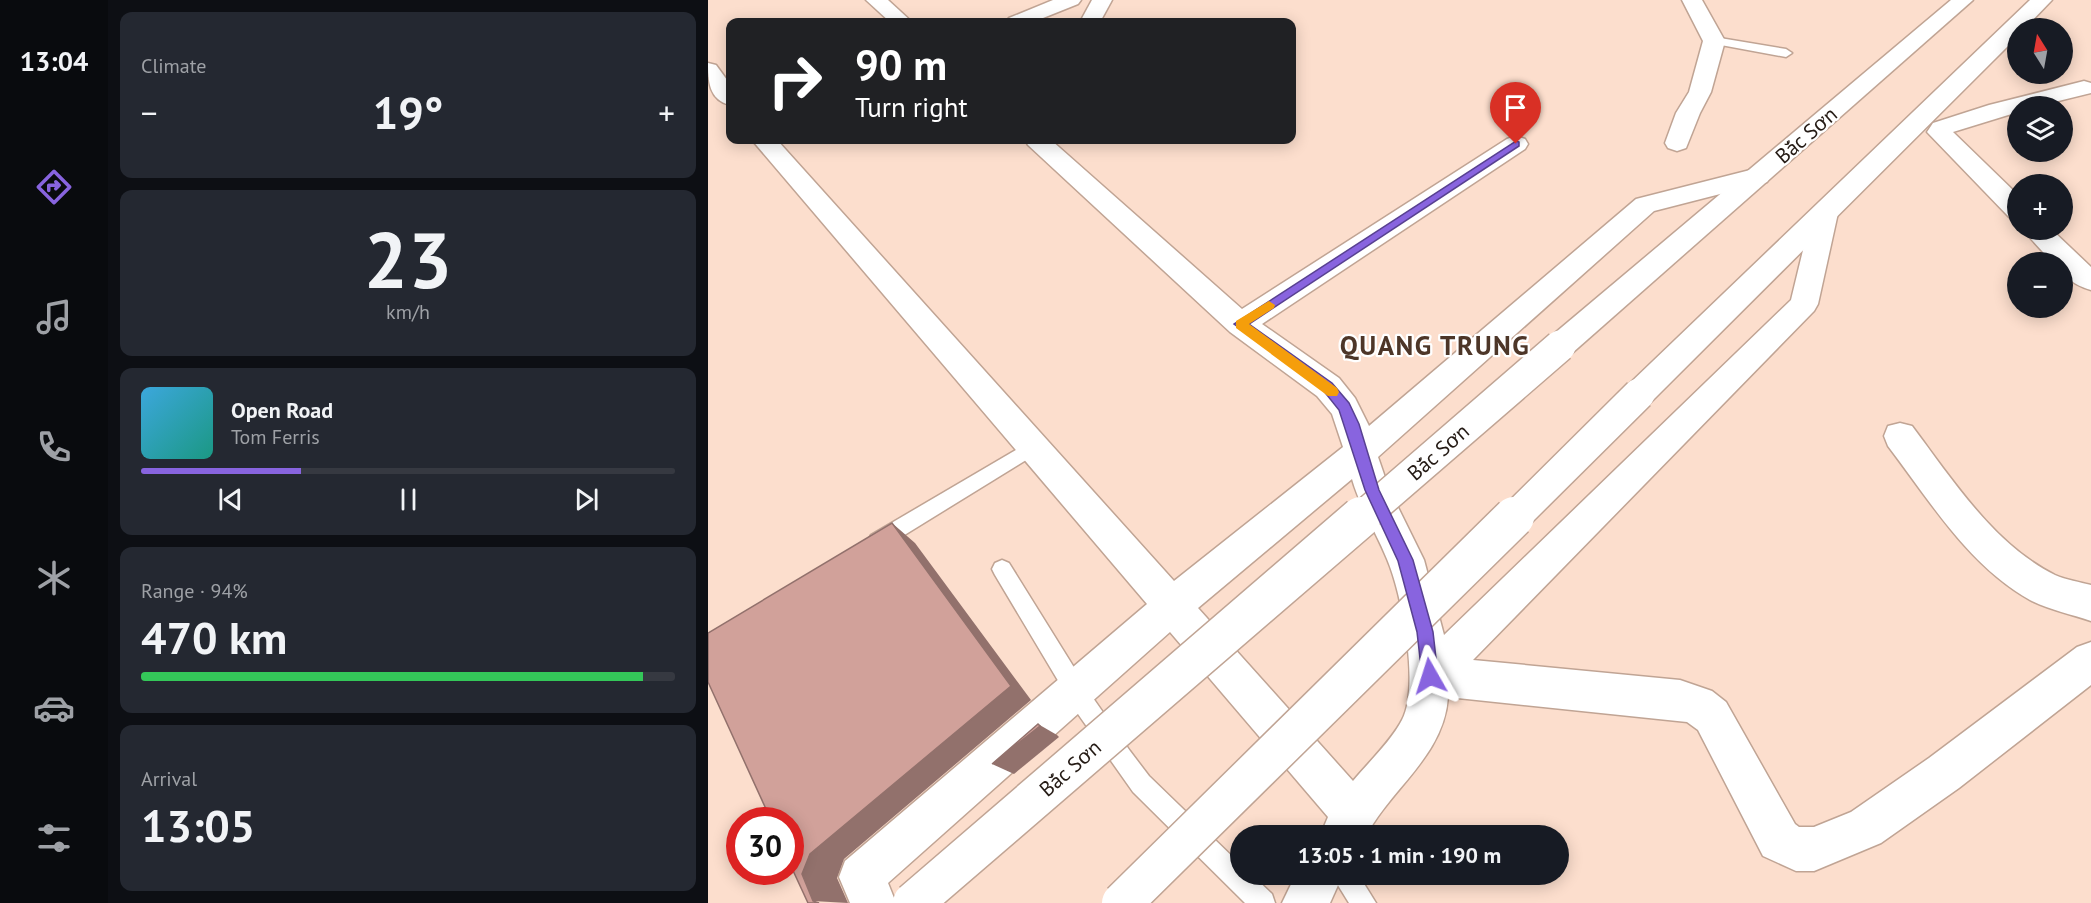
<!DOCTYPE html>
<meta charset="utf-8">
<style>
:root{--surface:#171b24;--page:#242831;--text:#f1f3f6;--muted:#9ea1a6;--line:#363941;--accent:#8864df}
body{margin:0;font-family:"PT Sans",sans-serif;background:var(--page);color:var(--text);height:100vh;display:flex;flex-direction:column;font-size:22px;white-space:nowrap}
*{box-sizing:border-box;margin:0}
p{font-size:20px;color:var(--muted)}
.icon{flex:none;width:33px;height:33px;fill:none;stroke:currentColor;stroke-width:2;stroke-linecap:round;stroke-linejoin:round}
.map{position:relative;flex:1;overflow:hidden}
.side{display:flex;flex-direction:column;gap:12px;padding:12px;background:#0d0f14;width:600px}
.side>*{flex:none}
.banner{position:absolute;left:18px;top:18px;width:570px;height:126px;border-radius:12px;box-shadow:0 3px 15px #0003;background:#202124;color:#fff;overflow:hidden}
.needle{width:39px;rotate:349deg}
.tools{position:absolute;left:1299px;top:18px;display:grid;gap:12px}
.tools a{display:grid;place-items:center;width:66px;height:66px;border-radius:50%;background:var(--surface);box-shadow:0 3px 15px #0003;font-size:30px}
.speed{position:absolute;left:18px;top:807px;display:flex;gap:12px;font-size:30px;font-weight:700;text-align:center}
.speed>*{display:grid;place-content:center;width:78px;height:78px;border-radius:50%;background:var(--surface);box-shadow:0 3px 15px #0003;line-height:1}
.speed .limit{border:9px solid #d22;background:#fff;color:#111}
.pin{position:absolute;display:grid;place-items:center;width:51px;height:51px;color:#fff;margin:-62px -26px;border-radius:50% 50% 50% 0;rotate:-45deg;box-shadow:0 0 6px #0007}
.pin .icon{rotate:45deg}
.me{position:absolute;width:66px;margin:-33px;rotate:354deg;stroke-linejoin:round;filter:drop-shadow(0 0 4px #0008)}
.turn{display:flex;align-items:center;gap:21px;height:126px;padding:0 30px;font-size:27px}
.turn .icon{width:78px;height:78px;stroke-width:2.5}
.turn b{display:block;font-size:42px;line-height:51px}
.big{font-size:45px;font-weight:600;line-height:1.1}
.side .tile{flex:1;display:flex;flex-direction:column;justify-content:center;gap:9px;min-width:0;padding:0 21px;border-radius:12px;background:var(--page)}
.side .dial{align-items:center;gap:0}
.dial b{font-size:78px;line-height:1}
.song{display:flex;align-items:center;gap:18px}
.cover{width:72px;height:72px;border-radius:9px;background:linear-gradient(135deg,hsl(200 70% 55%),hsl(170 70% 35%))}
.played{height:6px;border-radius:3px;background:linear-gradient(90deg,var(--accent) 30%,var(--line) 30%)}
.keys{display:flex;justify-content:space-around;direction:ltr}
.heat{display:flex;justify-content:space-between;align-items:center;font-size:33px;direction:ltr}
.charge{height:9px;border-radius:4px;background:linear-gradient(90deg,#34c759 94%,var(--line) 0)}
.trip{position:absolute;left:522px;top:825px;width:339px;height:60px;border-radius:30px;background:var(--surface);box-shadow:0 3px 15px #0003;font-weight:600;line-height:60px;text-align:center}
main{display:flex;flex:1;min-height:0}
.menu{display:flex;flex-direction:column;width:108px;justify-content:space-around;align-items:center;background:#090b0e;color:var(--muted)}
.menu .icon{width:42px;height:42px}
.menu .current{color:var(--accent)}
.menu b{font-size:27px;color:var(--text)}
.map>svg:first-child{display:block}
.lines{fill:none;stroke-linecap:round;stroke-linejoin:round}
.service-casing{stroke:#c0a494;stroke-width:3}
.minor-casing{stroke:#c0a494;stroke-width:3}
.secondary-casing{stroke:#c0a494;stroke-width:3}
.service{fill:#fff;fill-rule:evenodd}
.minor{fill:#fff;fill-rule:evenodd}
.secondary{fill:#fff;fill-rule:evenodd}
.secondary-bridge-far1-casing{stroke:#c0a494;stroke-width:34;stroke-linecap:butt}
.secondary-bridge-casing{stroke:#c0a494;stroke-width:43;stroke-linecap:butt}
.secondary-bridge-far1{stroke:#fff;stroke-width:31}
.secondary-bridge{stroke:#fff;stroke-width:40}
.shaded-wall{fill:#92716c}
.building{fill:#d1a19a;stroke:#92716c;stroke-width:1.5}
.route{fill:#8864df;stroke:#584191;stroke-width:1.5}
.slow{fill:#f59e0b}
.labels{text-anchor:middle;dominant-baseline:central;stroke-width:4.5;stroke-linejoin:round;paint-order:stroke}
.street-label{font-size:21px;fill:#241a14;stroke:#fff}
.district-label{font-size:27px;font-weight:bold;letter-spacing:1.5px;fill:#4d3628;stroke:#fff}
</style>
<main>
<nav class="menu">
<b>13:04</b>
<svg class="icon current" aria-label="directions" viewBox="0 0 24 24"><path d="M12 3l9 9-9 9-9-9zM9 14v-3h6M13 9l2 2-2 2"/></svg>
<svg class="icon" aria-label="music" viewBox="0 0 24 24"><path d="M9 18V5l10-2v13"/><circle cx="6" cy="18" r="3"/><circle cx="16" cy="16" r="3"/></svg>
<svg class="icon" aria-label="phone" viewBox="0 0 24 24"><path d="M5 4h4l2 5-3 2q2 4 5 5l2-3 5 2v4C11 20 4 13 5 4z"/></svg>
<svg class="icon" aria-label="climate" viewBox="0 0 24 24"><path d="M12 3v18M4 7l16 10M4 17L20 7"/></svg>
<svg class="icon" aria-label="car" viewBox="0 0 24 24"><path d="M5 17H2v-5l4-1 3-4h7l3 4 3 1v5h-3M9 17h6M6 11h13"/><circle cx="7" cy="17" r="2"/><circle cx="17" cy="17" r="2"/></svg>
<svg class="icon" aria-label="filters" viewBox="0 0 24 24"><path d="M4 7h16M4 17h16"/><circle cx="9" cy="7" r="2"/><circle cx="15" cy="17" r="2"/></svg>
</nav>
<section class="side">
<div class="tile"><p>Climate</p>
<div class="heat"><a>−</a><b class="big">19°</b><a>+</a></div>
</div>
<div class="tile dial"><b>23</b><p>km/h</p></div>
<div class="tile">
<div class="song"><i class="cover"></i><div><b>Open Road</b><p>Tom Ferris</p></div></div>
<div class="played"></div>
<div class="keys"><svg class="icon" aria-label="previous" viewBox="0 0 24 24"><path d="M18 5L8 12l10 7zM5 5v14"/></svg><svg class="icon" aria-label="pause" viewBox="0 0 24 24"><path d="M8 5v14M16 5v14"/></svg><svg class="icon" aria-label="next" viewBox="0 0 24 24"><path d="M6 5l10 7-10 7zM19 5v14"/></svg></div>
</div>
<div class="tile"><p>Range · 94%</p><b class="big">470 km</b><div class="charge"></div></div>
<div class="tile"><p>Arrival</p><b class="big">13:05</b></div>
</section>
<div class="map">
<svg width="1383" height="903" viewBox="0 0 1383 903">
<rect width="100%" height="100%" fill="#fcdecd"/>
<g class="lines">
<defs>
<g id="service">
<polygon points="1006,37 1078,49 1084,53 1078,57 1002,43 1000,41"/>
<polygon points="325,440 331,442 334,447 331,452 177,547 170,550 163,547 160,541 163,535"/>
<polygon points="294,560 301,563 385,698 422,751 441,776 532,864 532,874 543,874 564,894 567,903 537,903 425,792 370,714 287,575 284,569 287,563"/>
<polygon points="623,874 650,874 668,903 641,903"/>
</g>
<g id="minor">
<polygon points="158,0 180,0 204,22 182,22"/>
<polygon points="345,0 373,0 370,4 325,22 298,22 301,18"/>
<polygon points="384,0 404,0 392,22 372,22"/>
<polygon points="974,0 994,0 1017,41 1003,92 992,113 978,148 969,151 960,148 957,143 968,113 981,92 995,41"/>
<path d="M0,63L8,65L22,84V105C1,100 0,81 0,63Z"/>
<polygon points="1376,81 1383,83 1383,93 1330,106 1310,106 1310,112 1245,132 1310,195 1310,220 1301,217 1219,132 1225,123 1281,105"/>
<path d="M808,136L817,139L820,144L817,149L554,324L631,378L647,398L661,426L928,199L1050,168L1059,170L1063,176L1059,182L946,211L670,457L681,489L716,560L736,635L1083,300L1104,213L1108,207L1117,204L1126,207L1130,213L1110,304L1106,311L765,660L972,680L1004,691L1018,702L1087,824L1091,827H1106L1143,812L1221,758L1369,647L1383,642V685L1251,788L1173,843L1106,871H1088L1055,856L990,730L979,722L740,697C736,756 683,788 658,836H612L620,817L462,632L180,883L188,903H142L131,877L137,861L439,604L44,140H69L466,581L635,447L624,414L609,396L522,332L320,145L317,140H343L534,309L799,139ZM644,479C652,507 668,532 679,559C694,594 712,686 694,720C684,740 660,763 645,781L490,608Z"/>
<path d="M1315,230H1344L1383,267V290C1372,287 1363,282 1354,273V262H1344Z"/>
<path d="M1192,423L1204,426C1244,479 1286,545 1347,575C1358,580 1372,582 1383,585V621C1363,614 1341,610 1322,600C1261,566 1221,500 1180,446L1176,436L1180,426Z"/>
<polygon points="588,874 635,874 622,903 574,903"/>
</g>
<g id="secondary">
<polygon points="1243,0 1265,0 863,354 852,357 841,354 837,346 841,338"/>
<polygon points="1322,0 1344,0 1317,28 1310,28 1310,36 942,403 931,407 920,403 915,394 920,385"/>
</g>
</defs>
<use href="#service" class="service-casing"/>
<use href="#minor" class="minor-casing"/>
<use href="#secondary" class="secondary-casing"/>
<use href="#service" class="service"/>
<use href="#minor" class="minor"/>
<use href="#secondary" class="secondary"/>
<defs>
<g id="secondary-bridge-far1">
<polyline points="652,519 852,346"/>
<polyline points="805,519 931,394"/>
</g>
<g id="secondary-bridge">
<polyline points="205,903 653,517"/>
<polyline points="414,903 806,517"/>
</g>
</defs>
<use href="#secondary-bridge-far1" class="secondary-bridge-far1-casing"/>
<use href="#secondary-bridge" class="secondary-bridge-casing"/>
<use href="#secondary-bridge-far1" class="secondary-bridge-far1"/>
<use href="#secondary-bridge" class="secondary-bridge"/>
</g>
<g class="shaded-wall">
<polygon points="184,523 207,543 323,700 136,859 129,878 140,903 105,901 94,874"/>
<polygon points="330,724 349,735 351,737 306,774 284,764"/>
</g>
<g class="building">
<polygon points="184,523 303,686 102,854 94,874 105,901 111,903 100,903 82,864 82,820 63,820 0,682 0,633"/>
<polygon points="330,724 332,726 284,764"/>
</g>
<polygon class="route" points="808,141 811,142 811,146 541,324 624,383 641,403 651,424 671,490 705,560 725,632 730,676 728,682 722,684 716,682 714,676 709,632 690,561 657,490 631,410 615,390 526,324"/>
<polygon class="slow" points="561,301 567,305 566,308 541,324 629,388 631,392 629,396 620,396 528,328 528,321"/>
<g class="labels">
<g class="street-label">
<text transform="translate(1098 135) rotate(-41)">Bắc Sơn</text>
<text transform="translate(730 452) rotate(-41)">Bắc Sơn</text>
<text transform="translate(362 768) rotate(-41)">Bắc Sơn</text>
</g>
<g class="district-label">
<text x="727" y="345">QUANG TRUNG</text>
</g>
</g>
</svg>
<div class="tools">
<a><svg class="needle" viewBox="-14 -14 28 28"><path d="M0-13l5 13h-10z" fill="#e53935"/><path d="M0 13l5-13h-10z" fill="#9ea1a6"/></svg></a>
<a><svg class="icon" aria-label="layers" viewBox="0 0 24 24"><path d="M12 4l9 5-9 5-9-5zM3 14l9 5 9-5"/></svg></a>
<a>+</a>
<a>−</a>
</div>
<div class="speed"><div class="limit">30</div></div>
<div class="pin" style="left:808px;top:144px;background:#d93025"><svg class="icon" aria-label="arrive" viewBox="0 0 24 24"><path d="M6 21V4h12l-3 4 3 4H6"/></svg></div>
<svg class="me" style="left:722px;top:676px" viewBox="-20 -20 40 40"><path d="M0-17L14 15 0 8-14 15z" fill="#8864df" stroke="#fff" stroke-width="4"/></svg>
<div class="trip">13:05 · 1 min · 190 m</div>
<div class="banner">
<div class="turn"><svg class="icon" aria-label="right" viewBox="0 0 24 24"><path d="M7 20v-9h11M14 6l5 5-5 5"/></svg><div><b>90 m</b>Turn right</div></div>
</div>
</div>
</main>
